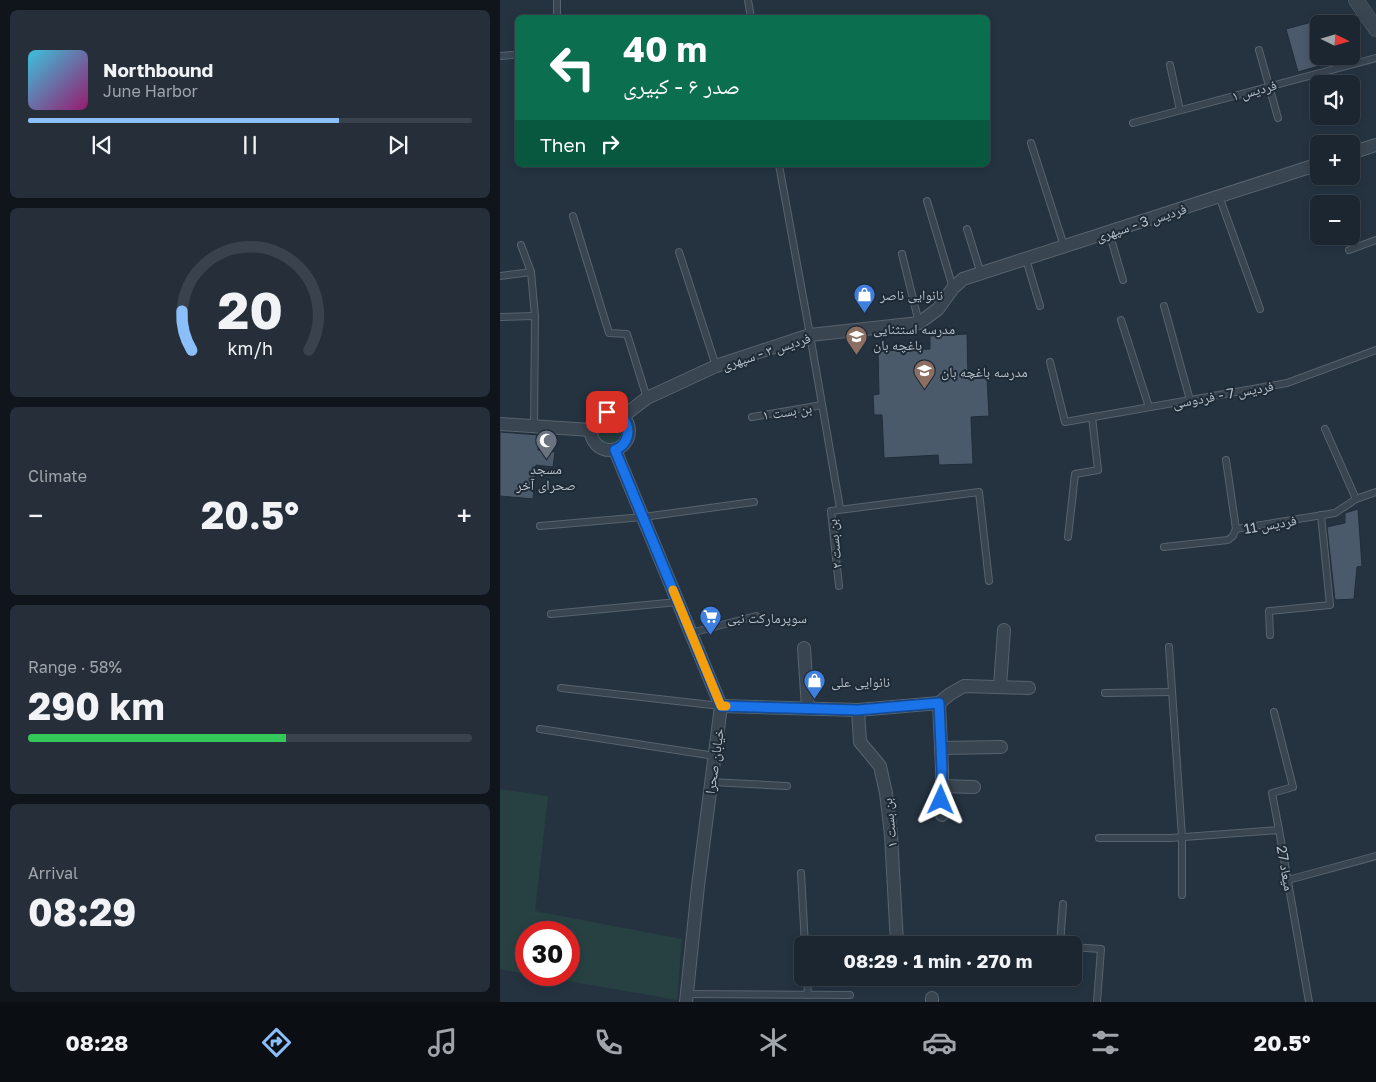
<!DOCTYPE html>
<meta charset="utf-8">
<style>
:root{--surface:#1c2631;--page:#252e39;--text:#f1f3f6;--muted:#a0a5ab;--line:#3a434d;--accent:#8bbffb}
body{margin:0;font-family:"Golos Text","Noto Naskh Arabic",sans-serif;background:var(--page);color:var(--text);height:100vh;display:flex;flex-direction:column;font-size:19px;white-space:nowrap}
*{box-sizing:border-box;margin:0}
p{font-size:16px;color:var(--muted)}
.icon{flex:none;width:28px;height:28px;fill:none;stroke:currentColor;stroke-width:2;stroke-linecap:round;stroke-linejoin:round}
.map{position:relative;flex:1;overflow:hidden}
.sheet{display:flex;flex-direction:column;gap:10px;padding:10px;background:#0f151b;width:500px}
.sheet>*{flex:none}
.top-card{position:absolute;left:15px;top:15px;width:475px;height:152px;border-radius:8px;box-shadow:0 2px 8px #0003,0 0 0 1px var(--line);background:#0b6e4f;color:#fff;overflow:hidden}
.needle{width:32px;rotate:95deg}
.fabs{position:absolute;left:810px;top:15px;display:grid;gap:10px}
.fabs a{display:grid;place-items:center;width:50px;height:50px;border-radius:8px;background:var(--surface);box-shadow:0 2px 8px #0003,0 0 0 1px var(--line);font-size:25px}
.speed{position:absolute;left:15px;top:921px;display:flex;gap:10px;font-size:25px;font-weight:700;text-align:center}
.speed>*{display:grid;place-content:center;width:65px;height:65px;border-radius:50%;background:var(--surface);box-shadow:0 2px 8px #0003,0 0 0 1px var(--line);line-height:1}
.speed .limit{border:8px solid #d22;background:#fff;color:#111}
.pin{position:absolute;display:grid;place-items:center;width:42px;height:42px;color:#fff;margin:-21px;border-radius:10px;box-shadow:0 2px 8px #0006}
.me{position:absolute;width:55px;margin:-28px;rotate:1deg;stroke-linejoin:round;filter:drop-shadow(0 0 4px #0008)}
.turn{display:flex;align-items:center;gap:18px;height:105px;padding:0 25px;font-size:22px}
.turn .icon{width:65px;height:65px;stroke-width:2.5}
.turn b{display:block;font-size:35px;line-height:42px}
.then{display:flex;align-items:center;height:48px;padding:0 25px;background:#0003;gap:10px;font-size:19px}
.big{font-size:38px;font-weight:700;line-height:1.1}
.sheet .card{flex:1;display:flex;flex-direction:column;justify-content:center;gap:8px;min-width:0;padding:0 18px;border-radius:8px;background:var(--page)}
.sheet .dial{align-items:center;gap:0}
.dial svg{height:130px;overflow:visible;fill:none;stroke:var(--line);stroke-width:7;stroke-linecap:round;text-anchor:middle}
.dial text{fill:var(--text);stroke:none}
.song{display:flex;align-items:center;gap:15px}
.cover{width:60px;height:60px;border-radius:8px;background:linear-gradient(135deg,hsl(190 70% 55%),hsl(320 70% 35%))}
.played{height:5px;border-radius:2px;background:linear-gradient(90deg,var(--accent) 70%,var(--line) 70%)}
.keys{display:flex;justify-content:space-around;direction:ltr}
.heat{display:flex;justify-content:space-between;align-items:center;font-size:28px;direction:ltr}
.charge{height:8px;border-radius:4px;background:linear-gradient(90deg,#34c759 58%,var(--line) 0)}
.trip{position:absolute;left:294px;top:936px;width:288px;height:50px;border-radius:8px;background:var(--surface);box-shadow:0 2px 8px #0003,0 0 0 1px var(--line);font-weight:700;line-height:50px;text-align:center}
.menu{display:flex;height:80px;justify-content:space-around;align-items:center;background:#0b0f14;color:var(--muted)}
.menu .icon{width:35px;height:35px}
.menu .selected{color:var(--accent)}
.menu b{font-size:22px;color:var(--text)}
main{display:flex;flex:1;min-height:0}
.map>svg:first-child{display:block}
.green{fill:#274142}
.building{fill:#4b5a6a;stroke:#202c38}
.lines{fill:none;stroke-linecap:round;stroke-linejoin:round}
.service-casing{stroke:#57636e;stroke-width:8}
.minor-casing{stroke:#57636e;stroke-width:14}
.tertiary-casing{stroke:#57636e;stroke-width:16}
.service{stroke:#394551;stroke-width:6}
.minor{stroke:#394551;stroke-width:12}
.tertiary{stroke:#394551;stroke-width:15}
.route-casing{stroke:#114b97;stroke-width:12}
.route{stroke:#1a73e8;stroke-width:9}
.slow{stroke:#f59e0b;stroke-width:9}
.labels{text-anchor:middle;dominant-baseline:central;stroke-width:4;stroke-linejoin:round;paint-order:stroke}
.street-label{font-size:14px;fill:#b6c0cb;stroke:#1e2a36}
.poi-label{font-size:14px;fill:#b6c0cb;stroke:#1e2a36;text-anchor:start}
</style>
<main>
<section class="sheet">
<div class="card">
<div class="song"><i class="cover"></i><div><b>Northbound</b><p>June Harbor</p></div></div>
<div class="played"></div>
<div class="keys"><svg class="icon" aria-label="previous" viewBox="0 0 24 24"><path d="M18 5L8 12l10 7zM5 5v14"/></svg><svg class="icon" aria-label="pause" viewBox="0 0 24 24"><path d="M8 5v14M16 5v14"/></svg><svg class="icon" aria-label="next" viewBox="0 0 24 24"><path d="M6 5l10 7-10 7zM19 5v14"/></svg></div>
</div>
<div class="card dial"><svg viewBox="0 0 100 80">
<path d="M14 69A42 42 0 1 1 86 69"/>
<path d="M14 69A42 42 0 0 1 8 45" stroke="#8bbffb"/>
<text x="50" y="56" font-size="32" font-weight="700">20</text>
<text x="50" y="72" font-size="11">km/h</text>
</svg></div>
<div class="card"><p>Climate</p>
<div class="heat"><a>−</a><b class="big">20.5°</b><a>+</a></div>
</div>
<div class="card"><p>Range · 58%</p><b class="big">290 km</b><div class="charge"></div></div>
<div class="card"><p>Arrival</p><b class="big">08:29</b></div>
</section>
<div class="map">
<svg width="876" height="1002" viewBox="0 0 876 1002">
<rect width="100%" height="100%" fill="#253341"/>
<g class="green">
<circle cx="110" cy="431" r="13"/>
<polygon points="0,789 48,796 35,911 182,939 177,1000 34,975 69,975 69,932 26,932 26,974 0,969"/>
</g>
<g class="building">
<polygon points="819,20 819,66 798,72 786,29"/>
<polygon points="467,334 468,379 487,378 489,416 471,417 473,464 439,465 438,455 384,458 382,415 374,415 373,395 379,394 378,351 430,349 430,336"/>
<polygon points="0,432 39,435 38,450 55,452 53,467 36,465 33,499 0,496"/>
<polygon points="858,509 862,566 857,567 854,599 835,600 827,527 845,523 845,513"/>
</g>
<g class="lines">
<defs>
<g id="service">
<polyline points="57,0 57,18"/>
<polyline points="248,0 251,18"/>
<polyline points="759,50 778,118"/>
<polyline points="0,56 12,55"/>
<polyline points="670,65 680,110"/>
<polyline points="633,123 876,58"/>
<polyline points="531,143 564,246"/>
<polyline points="279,165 310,335 340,508"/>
<polyline points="719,196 760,309"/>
<polyline points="427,201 453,288"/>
<polyline points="73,216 109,333 127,334 147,398"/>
<polyline points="467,229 481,274"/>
<polyline points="609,232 623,280"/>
<polyline points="21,245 31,272 35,316 34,427"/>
<polyline points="849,250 876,240"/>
<polyline points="179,252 216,366"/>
<polyline points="402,254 419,323"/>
<polyline points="526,259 540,306"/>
<polyline points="0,276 31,272"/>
<polyline points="664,306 690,400"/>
<polyline points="0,317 35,316"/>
<polyline points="621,320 649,407"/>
<polyline points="550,362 565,422 787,383 876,350"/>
<polyline points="252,417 322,405"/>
<polyline points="825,429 856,499"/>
<polyline points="726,460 736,529"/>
<polyline points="40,526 143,517 254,502"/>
<polyline points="568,537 575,474 598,470 592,417"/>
<polyline points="664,547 728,540 733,536 736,529 835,513 856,499 876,492"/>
<polyline points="339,586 331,511 479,492 489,581"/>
<polyline points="51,614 178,602"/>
<polyline points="191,633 256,616"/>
<polyline points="770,635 769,611 830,605 821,515"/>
<polyline points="669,647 682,837 682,895"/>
<polyline points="61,688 221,706"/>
<polyline points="605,693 672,692"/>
<polyline points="774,712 793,787 772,793 779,830"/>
<polyline points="40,729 215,756"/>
<polyline points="211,782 287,786"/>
<polyline points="599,838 671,838 779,830 809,1002"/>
<polyline points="301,873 305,945"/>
<polyline points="788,880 876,856"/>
<polyline points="560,945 563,904"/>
<polyline points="572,947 601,949 597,1002"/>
<polyline points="307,978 308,995"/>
<polyline points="186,994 350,995"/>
</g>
<g id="minor">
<polyline points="851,153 876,145"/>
<circle cx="110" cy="431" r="19"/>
<polyline points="122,417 147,398 216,366 310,335 419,323 438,309 453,288 463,279 819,164"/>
<polyline points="0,424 91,430"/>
<polyline points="115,450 221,706 198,886 186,1002"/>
<polyline points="304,648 308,708"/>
<polyline points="500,687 504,630"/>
<polyline points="439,703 442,769 442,815"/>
<polyline points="221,706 358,710 439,703 450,694 464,686 529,688"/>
<polyline points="358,710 360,742 380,766 386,793 391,835 397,943"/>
<polyline points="441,748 501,747"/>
<polyline points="441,786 474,787"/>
<polyline points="432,998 432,1002"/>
</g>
<polyline id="tertiary" points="856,0 876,29"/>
</defs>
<use href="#service" class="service-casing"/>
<use href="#minor" class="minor-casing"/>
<use href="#tertiary" class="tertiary-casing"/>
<use href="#service" class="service"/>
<use href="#minor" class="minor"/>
<use href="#tertiary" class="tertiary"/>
</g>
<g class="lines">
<defs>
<path id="route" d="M107,412C130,412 136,441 115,450L221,706L358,710L439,703L442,769L441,800"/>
</defs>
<use href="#route" class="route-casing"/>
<use href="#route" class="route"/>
<polyline class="slow" points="173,590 221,706 226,706"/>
</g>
<defs>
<symbol id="shop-pin" viewBox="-11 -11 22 30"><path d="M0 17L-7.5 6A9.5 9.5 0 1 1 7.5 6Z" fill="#3f7fe0" stroke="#1e2a36"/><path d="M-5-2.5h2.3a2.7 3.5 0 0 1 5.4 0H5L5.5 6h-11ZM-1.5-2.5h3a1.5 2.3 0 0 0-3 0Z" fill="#fff"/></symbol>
<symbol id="school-pin" viewBox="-11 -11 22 30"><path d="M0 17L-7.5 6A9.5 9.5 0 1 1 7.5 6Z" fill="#8d6e63" stroke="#1e2a36"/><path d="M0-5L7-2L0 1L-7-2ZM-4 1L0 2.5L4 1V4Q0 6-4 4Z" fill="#fff"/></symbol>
<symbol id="mosque-pin" viewBox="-11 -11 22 30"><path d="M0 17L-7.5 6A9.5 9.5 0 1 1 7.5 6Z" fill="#6b7280" stroke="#1e2a36"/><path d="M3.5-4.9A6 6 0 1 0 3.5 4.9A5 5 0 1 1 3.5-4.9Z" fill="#fff"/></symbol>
<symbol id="supermarket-pin" viewBox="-11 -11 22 30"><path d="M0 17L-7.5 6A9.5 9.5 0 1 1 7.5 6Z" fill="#3f7fe0" stroke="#1e2a36"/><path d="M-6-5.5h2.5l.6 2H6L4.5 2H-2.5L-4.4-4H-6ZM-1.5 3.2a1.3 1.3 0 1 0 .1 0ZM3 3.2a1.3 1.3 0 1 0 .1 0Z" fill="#fff"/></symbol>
</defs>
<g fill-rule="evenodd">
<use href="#shop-pin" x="352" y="282" width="25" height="34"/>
<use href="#school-pin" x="344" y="324" width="25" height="34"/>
<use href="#school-pin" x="412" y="358" width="25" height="34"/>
<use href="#mosque-pin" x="34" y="428" width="25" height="34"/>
<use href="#supermarket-pin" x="198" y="604" width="25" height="34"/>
<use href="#shop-pin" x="302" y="668" width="25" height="34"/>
</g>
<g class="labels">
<g class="street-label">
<text transform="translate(754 90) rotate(-15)">فردیس ۱</text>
<text transform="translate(641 222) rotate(-18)">فردیس 3 - سپهری</text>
<text transform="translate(266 351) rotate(-18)">فردیس ۳ - سپهری</text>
<text transform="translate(723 394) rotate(-10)">فردیس 7 - فردوسی</text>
<text transform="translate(287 411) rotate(-9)">بن بست ۱</text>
<text transform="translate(770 524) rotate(-10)">فردیس 11</text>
<text transform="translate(334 544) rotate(-96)">بن بست ۲</text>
<text transform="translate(214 761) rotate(-82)">خیابان صحرا</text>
<text transform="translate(389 823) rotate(-96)">بن بست ۱</text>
<text transform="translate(786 868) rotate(80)">میعاد 27</text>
</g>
<g class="poi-label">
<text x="380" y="294">نانوایی ناصر</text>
<text x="373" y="328">مدرسه استثنایی<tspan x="373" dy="16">باغچه بان</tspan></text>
<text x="441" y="371">مدرسه باغچه بان</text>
<text x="46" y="468" text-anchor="middle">مسجد<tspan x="46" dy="16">صحرای آخر</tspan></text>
<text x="227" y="617">سوپرمارکت نبی</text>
<text x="331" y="681">نانوایی علی</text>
</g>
</g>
</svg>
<div class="fabs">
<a><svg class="needle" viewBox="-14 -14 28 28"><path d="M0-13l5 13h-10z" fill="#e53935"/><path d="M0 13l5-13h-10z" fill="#a0a5ab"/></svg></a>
<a><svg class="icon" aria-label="sound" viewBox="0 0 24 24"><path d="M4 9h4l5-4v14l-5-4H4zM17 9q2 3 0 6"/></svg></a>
<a>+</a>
<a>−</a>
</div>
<div class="speed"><div class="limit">30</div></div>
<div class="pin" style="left:107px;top:412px;background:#d93025"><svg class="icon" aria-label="arrive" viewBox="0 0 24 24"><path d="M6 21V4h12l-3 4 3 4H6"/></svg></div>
<svg class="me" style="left:441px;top:800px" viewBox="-20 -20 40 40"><path d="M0-17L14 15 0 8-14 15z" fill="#1a73e8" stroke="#fff" stroke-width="4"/></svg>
<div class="trip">08:29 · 1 min · 270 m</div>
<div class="top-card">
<div class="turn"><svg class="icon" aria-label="left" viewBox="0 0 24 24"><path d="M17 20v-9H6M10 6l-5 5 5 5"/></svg><div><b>40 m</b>صدر ۶ - کبیری</div></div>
<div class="then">Then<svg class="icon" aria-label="right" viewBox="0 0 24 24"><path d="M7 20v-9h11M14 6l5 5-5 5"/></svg></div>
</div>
</div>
</main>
<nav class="menu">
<b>08:28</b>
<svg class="icon selected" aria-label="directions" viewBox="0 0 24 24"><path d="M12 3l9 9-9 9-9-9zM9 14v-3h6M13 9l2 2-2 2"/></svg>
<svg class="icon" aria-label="music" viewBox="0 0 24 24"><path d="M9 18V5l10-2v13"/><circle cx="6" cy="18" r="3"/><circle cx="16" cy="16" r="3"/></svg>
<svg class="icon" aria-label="phone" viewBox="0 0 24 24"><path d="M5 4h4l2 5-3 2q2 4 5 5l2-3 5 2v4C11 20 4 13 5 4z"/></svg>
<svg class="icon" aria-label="climate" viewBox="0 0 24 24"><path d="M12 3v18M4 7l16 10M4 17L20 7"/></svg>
<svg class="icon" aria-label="car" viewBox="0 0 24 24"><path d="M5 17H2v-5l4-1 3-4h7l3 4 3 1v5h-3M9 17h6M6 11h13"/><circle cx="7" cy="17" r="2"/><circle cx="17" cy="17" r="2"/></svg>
<svg class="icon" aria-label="filters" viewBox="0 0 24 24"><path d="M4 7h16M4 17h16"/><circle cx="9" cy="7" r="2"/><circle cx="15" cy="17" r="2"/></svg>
<b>20.5°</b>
</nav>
